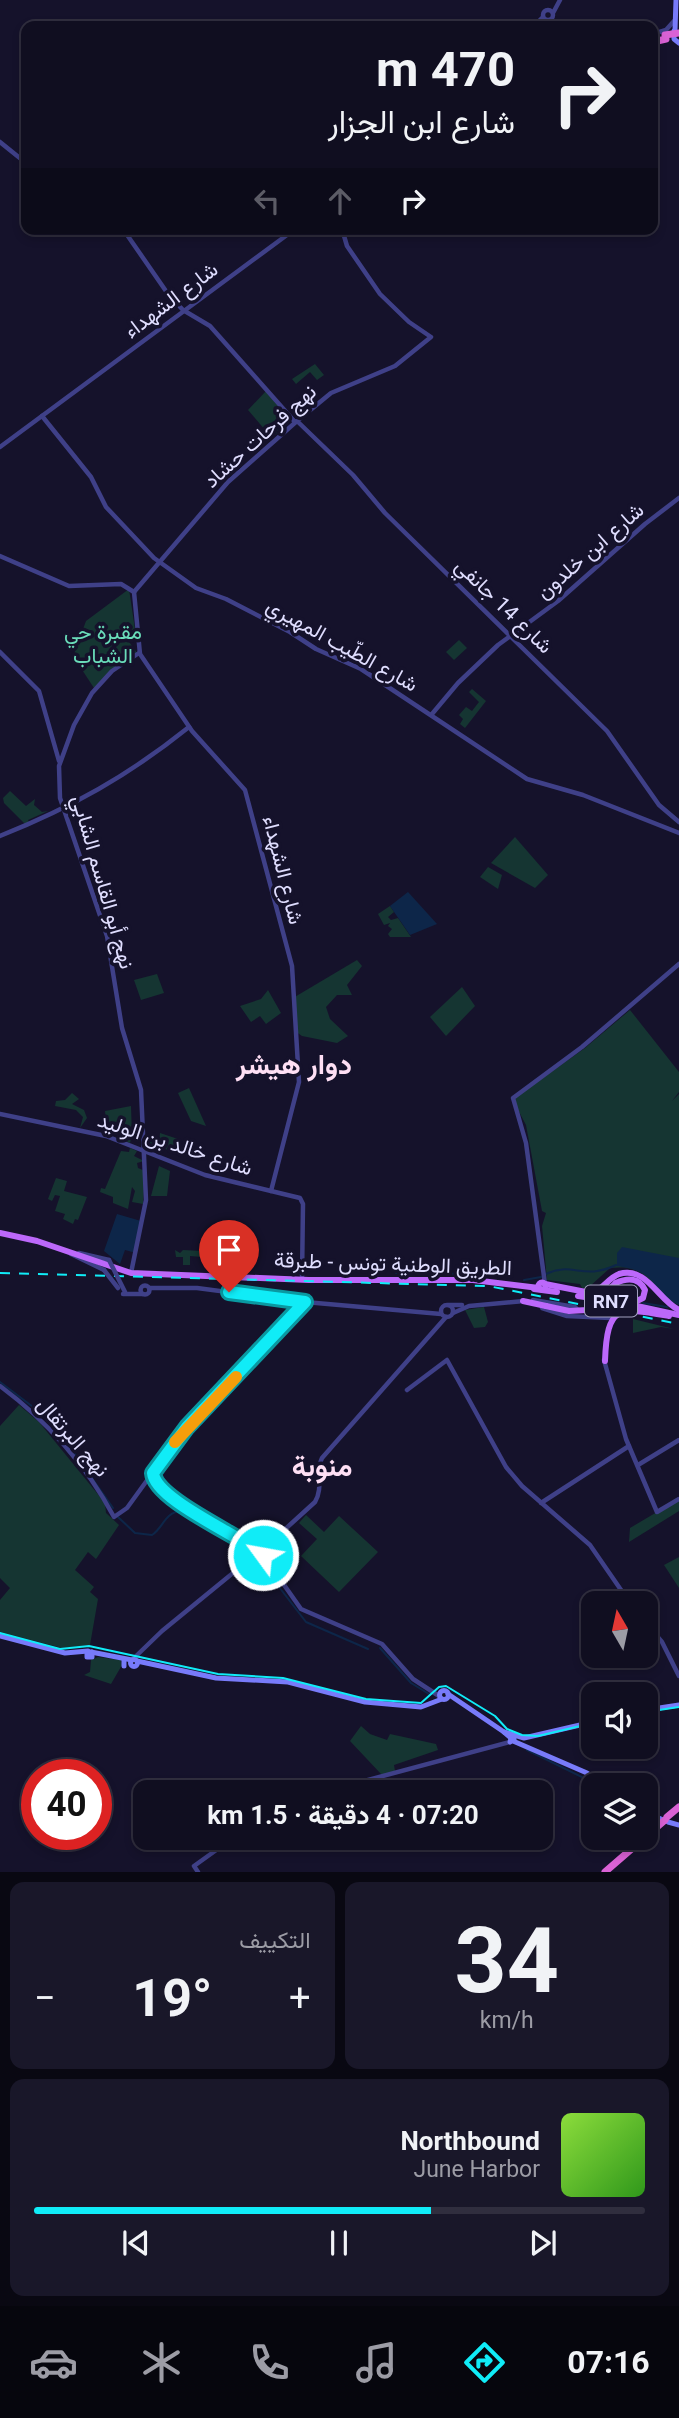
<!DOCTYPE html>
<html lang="ar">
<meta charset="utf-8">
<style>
:root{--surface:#100e20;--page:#191729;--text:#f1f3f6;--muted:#9c9ca5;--line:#302e3e;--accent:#10ecf7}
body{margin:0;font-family:Roboto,Vazirmatn,sans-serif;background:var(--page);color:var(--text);direction:rtl;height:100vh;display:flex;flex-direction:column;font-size:26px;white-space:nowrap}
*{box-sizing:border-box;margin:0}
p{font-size:23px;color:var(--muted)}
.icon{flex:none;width:38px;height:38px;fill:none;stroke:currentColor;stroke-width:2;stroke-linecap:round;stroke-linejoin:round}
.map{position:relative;height:1872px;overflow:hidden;direction:ltr}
.panel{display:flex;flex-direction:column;gap:10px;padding:10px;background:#090812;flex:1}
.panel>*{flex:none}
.banner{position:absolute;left:21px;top:21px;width:637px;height:214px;border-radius:14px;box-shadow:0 4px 10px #0003,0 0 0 2px var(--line);direction:rtl;background:#100e20;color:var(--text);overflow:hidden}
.needle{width:46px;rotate:351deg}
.tools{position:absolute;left:581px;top:1591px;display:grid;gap:14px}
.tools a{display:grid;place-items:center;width:77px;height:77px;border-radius:14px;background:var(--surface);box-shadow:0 4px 10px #0003,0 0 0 2px var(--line);font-size:35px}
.speed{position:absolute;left:21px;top:1759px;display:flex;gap:14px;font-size:35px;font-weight:700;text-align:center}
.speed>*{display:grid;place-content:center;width:91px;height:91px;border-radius:50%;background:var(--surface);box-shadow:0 4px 10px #0003,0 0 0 2px var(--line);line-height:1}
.speed .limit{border:10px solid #d22;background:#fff;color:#111}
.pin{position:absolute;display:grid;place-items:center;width:60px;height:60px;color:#fff;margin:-72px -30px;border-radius:50% 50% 50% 0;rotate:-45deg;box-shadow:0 0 7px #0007}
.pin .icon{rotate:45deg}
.me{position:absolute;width:77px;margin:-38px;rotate:302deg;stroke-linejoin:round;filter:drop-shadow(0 0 5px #0008)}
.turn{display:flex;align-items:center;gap:24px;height:147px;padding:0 28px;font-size:32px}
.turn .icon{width:91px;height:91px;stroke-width:2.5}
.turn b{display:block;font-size:49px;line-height:60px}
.lanes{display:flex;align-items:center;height:66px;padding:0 28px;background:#0003;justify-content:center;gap:35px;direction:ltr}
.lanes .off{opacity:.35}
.big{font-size:52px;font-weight:700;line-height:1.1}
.panel .widget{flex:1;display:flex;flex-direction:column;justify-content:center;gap:10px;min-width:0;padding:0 24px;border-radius:14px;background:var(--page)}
.panel .dial{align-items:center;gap:0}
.dial b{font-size:91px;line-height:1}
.song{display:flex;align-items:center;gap:21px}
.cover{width:84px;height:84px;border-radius:10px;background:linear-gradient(135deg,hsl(90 70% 55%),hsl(110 70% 35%))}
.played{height:7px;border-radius:4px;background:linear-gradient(90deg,var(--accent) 65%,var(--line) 65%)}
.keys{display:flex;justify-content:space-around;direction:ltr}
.heat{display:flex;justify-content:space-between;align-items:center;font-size:38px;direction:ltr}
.panel .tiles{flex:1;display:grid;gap:10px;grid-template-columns:1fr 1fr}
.widget:last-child{grid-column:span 2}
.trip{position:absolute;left:133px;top:1780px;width:420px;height:70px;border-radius:14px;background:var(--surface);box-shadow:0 4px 10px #0003,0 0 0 2px var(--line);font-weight:700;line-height:70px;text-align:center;direction:rtl}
.dock{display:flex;height:112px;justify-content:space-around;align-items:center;background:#06060d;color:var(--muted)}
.dock .icon{width:49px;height:49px}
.dock .selected{color:var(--accent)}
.dock b{font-size:32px;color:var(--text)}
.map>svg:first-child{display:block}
.green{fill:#153532}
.water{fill:#0d2649}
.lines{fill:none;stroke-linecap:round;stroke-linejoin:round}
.stream{stroke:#0d2649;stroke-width:2}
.tertiary{stroke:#3f4088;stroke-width:4.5}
.secondary{stroke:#787bfa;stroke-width:5}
.primary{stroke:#bc68fa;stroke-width:6}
.trunk{stroke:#da62d5;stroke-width:7}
.tram{stroke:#10ecf7;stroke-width:2}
.rail{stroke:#10ecf7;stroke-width:2;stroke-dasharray:10 9;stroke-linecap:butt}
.tertiary-bridge{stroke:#3f4088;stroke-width:4.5}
.primary-bridge{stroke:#bc68fa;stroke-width:6}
.trunk-bridge{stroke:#da62d5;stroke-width:7}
.route-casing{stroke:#0a99a1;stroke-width:18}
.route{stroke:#10ecf7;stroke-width:12}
.slow{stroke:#f59e0b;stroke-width:12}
.labels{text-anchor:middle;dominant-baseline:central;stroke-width:7;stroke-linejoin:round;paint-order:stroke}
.shield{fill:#15122b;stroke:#a2a0bf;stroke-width:2}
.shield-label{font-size:19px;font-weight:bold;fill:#dfddfe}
.street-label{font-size:21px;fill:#dfddfe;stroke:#15122b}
.park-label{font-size:21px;fill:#6addba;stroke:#15122b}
.district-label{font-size:28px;font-weight:bold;fill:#fedff4;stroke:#15122b}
</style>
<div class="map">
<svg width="679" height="1872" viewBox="0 0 679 1872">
<rect width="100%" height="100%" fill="#15122b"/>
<g class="green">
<polygon points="315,364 324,375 317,380 310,372 296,384 292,379"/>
<polygon points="266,391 291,419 272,438 248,410"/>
<polygon points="129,589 136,636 127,639 137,653 117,665 94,688 73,656 86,621"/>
<polygon points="459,640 467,648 454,660 446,652"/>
<polygon points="472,689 486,701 465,728 460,724 463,719 459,715 466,707 472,711 479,702 469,692"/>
<polygon points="10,791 26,806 35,799 34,805 42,812 48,811 28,820 30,824 26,825 4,803 3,798"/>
<polygon points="515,837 548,875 535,888 491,863"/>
<polygon points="488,867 502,875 498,889 480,877"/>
<polygon points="390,906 394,912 388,917 391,920 398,918 411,937 390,937 388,934 392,929 388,926 390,923 384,925 378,914"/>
<polygon points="357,960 362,966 347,985 352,995 337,995 326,1007 330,1019 348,1036 337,1043 302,1036 295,1031 293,998"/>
<polygon points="157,974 164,993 141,1000 134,980"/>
<polygon points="462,987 475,1006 446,1036 430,1017"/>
<polygon points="268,990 281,1013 266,1024 260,1016 251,1022 240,1006 261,999"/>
<path d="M630,1010L679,1072V1092L672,1101L679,1094V1305C649,1291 653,1263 610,1268L589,1287L582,1288L580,1284L547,1280L542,1226L546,1213L542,1211L526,1125L516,1106L515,1098L585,1048Z"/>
<polygon points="189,1088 206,1126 191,1121 178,1093"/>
<polygon points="72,1093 79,1099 72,1104 84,1110 87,1118 80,1128 83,1117 76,1110 55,1106 56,1101 65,1100"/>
<polygon points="131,1106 132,1136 135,1136 137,1127 140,1128 140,1138 131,1139 130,1143 124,1140 129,1136 111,1127 107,1131 105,1111"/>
<polygon points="160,1133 178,1139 174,1152 144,1142 145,1139 159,1144"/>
<polygon points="130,1148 137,1151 134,1156 144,1161 137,1163 138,1168 145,1171 143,1204 132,1202 135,1191 132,1187 128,1209 113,1203 113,1197 100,1192 101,1188 105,1189 121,1151 129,1152"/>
<polygon points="159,1166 170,1171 167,1196 151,1196"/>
<polygon points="56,1178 67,1181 64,1191 87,1197 78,1220 75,1219 73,1224 63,1219 65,1214 55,1211 60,1196 55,1195 52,1201 48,1199"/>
<polygon points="175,1250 180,1253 183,1250 202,1251 202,1257 190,1256 190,1265 183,1265 183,1257 176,1257"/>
<polygon points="215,1257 240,1258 240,1266 230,1270 230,1264 219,1266"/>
<polygon points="484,1307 488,1322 485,1327 474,1328 465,1310"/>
<polygon points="633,1319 674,1329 661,1327 633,1333"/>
<polygon points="19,1405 39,1422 105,1503 106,1513 119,1525 96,1559 88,1552 75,1570 94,1587 90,1592 98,1599 90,1645 62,1648 0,1632 0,1600 10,1588 0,1578 0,1426"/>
<polygon points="679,1499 679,1511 629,1542 630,1528"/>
<polygon points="306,1515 324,1532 339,1516 378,1552 339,1592 301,1556 317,1539 299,1523"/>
<polygon points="679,1557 679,1588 664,1565"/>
<polygon points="98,1657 121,1660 122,1665 111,1684 84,1675 90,1672 91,1660"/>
<polygon points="361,1726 370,1734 387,1740 390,1734 436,1744 438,1750 394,1765 395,1771 382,1775 350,1741"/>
</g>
<g class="water">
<polygon points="408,892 437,924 410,935 390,906"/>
<polygon points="117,1214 141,1221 136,1253 125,1250 120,1264 104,1251"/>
<path d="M622,1247L679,1258V1305C649,1292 662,1272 617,1266V1253Z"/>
</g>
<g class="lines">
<g class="stream">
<polyline points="396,1273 483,1274"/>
<path d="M546,1274C573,1261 583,1281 616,1265"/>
<polyline points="524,1280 541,1277"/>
<polyline points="643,1303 667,1307"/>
<polyline points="0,1382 41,1413 79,1459"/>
<polyline points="82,1464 113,1508"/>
<path d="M118,1517L135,1533L152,1535C163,1528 165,1512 181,1511L250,1552"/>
<polyline points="269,1574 306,1622 368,1649"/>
<polyline points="380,1648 411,1683 429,1694"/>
<polyline points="527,1750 598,1785"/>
<polyline points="646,1809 659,1813"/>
</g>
<g class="tertiary">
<circle cx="548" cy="15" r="5"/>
<polyline points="553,13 560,0"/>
<polyline points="534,26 543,17"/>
<polyline points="653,34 666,30 674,21"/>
<polyline points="0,142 26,163"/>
<polyline points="123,229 168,294 183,310 210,326 295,422"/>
<polyline points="42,416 91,477 106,507 154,558 196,588 226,599 290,632 316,649 361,669 527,779 583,795 679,833"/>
<polyline points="297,421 353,475 385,513 607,731 659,805 679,822"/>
<polyline points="0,447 295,229"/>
<polyline points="0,556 69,586 121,584 134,592"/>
<polyline points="134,592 140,654 192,731 245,790 292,966 299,1082 271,1191"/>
<polyline points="134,592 228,482 297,421 331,393 395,366 431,337 409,322 380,294 347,246 342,229"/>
<polyline points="0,652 39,691 59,761"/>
<polyline points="432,714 458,683 498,645 558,601 645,524 679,498"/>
<path d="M0,836C72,807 128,776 189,727"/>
<polyline points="0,1114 106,1136 205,1175 300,1198 303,1204 302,1279"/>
<polyline points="79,1253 109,1260"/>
<polyline points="71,1254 104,1270"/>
<polyline points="131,1273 146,1200 141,1090 122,1028 107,936 60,798 59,766 74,725 92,693 112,671 139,653"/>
<polyline points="545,1284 526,1143 513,1098 582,1047 679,964"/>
<circle cx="145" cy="1290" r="4.5"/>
<polyline points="149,1288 197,1288 305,1302 441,1314"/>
<polyline points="123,1294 143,1294"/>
<polyline points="533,1300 575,1307 578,1310"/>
<circle cx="447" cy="1311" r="6"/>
<polyline points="448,1305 462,1305"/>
<polyline points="542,1308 567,1316 610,1318"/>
<polyline points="453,1313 469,1306 524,1301"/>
<polyline points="604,1360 626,1439 657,1512 679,1499"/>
<path d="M0,1386C46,1420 87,1466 114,1517L127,1508L177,1439L305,1302"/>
<polyline points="407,1390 447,1360 506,1467 522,1486 590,1545 630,1603"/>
<polyline points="638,1465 679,1440"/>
<polyline points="148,1479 214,1526 259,1552"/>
<polyline points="541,1503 629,1446"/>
<path d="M260,1552L315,1502C324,1487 315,1472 322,1458L446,1317"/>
<circle cx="259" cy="1556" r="3.5"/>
<polyline points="263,1555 301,1609 382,1644 413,1679 439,1696"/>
<polyline points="646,1623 662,1642 679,1676"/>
<polyline points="133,1659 162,1631 255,1555"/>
<polyline points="323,1792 510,1742"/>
<polyline points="198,1872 194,1866 233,1838"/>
</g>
<g class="secondary">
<polyline points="675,30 676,0"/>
<polyline points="674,31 674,39 679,43"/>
<polyline points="0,1636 65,1653 88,1651"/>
<polyline points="91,1652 132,1660"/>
<polygon points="92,1652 92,1657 87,1657 87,1653"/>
<polyline points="124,1659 124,1666"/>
<circle cx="134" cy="1663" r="3.5"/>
<polyline points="137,1661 216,1678 288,1682 365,1702 421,1707 442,1699"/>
<circle cx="444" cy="1695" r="4.5"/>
<polyline points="448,1694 504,1732 511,1738 510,1742 514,1739"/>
<polyline points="646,1710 679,1705"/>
<polyline points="504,1732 524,1738 593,1722"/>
<polyline points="513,1741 587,1773 605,1785"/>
<polyline points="646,1812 665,1821"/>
<polyline points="668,1822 679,1825"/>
</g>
<g class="primary">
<polyline points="0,1233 37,1241 131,1273 309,1280 473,1280 539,1288"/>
<circle cx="542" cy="1286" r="3.5"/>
<path d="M545,1284L591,1293C603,1290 608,1278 619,1274C647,1266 658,1300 679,1310"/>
<polyline points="534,1289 557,1292"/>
<polyline points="578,1296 612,1301"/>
<path d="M610,1298L635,1302L643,1298L645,1290C639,1277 627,1278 616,1283"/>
<polyline points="523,1301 546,1306"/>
<polyline points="623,1303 679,1315"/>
</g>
<g class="trunk">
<polyline points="653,42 666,39"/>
<polyline points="667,1817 679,1807"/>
<polyline points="605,1872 665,1820"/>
</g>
<g class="tram">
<polyline points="0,1633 60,1649 89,1646 218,1674 283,1678 366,1699 421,1703 439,1687 446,1686 495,1716 507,1729 522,1735 538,1736 593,1723"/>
<polyline points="646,1712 679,1707"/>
</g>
<polyline class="rail" points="0,1273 488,1286 679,1324"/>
<g class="tertiary-bridge">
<polyline points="109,1260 125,1292"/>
<polyline points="104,1270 118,1288"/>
</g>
<g class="primary-bridge">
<polyline points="546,1306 569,1311 587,1310 616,1283"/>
<polyline points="596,1306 607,1303 629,1307"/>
<path d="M605,1361C607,1304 619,1307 669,1316"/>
</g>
<polyline class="trunk-bridge" points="665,35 679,33"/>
</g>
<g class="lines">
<defs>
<path id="route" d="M229,1292L305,1302L187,1427L153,1473C155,1500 243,1537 263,1555"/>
</defs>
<use href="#route" class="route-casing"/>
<use href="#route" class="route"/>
<polyline class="slow" points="175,1442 236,1377"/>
</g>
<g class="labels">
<rect class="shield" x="585" y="1285.5" width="52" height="31" rx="5"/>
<g class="shield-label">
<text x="611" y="1301">RN7</text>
</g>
<g class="street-label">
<text transform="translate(171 300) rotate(-37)">شارع الشهداء</text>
<text transform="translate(260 436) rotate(-42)">نهج فرحات حشاد</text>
<text transform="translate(590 551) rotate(-41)">شارع ابن خلدون</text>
<text transform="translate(504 606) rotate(44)">شارع 14 جانفي</text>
<text transform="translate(342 645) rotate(29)">شارع الطّيب المهيري</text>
<text transform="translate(283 870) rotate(76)">شارع الشهداء</text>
<text transform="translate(103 882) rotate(74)">نهج أبو القاسم الشابي</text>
<text transform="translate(175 1144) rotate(18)">شارع خالد بن الوليد</text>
<text transform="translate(393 1264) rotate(2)">الطريق الوطنية تونس - طبرقة</text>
<text transform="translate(73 1437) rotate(49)">نهج البرتقال</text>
</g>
<g class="park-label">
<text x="103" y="632">مقبرة حي<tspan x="103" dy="24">الشباب</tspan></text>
</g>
<g class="district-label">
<text x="294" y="1064">دوار هيشر</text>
<text x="322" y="1466">منوبة</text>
</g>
</g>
</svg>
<div class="tools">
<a><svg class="needle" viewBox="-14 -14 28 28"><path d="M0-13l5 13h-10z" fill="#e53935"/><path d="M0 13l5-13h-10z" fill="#9c9ca5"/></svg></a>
<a><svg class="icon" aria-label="sound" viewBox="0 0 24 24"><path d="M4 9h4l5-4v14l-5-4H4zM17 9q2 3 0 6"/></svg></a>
<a><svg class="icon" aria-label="layers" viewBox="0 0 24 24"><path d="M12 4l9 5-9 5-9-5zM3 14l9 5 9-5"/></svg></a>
</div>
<div class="speed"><div class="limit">40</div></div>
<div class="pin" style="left:229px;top:1292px;background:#d93025"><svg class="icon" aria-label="arrive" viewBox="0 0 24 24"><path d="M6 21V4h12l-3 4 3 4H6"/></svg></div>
<svg class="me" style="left:263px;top:1555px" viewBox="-20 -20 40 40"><circle r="17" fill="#10ecf7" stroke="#fff" stroke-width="3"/><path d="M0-11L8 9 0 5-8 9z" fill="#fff"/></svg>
<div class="trip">07:20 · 4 دقيقة · 1.5 km</div>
<div class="banner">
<div class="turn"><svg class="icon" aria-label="right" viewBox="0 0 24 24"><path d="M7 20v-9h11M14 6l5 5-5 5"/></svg><div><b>470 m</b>شارع ابن الجزار</div></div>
<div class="lanes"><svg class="icon off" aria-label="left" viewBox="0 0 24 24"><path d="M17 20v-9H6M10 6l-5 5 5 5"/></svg><svg class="icon off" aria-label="ahead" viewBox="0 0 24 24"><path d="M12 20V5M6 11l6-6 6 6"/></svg><svg class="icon" aria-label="right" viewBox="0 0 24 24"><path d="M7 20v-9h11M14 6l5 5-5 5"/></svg></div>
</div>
</div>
<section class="panel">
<div class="tiles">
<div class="widget dial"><b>34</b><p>km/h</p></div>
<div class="widget"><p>التكييف</p>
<div class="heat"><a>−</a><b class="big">19°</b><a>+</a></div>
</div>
<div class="widget">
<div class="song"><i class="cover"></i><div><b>Northbound</b><p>June Harbor</p></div></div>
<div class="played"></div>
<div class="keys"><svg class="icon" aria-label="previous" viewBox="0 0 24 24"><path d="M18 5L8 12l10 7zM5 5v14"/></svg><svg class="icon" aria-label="pause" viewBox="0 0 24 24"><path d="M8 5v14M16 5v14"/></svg><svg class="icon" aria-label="next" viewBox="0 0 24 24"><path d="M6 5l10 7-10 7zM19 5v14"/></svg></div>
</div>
</div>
</section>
<nav class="dock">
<b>07:16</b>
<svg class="icon selected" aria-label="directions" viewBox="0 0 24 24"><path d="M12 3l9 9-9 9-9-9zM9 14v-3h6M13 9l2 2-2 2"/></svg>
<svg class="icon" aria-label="music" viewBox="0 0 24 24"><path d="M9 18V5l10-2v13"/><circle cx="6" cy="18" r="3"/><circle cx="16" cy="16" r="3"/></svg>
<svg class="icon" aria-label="phone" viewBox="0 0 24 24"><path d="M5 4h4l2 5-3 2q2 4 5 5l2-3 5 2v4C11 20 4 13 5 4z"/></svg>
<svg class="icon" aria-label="climate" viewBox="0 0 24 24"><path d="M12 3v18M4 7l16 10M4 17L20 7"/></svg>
<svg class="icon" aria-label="car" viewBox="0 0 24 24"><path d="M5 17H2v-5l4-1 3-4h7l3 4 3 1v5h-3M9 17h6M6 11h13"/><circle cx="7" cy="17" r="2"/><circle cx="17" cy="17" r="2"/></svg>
</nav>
